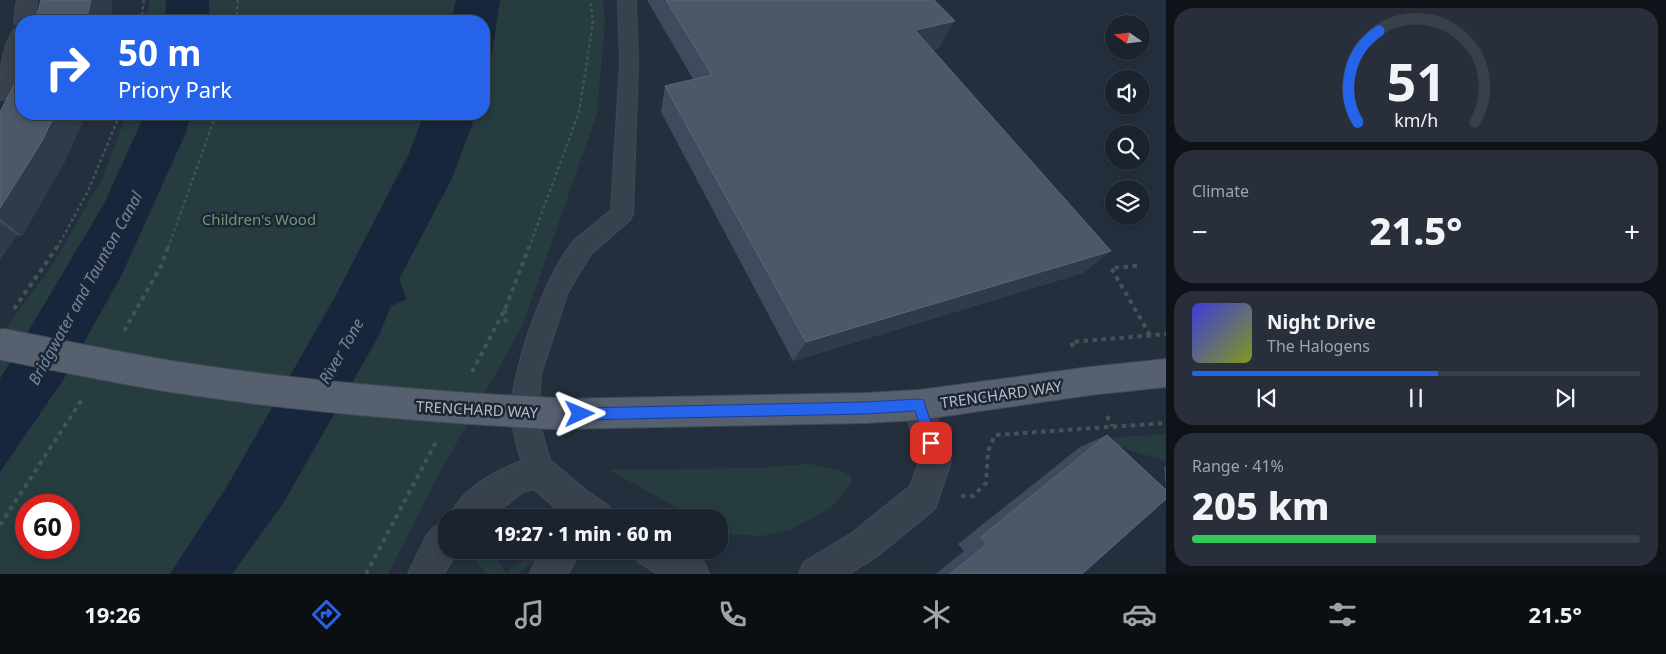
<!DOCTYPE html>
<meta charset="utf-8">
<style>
:root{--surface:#1b232e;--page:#282f3a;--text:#f1f3f6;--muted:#a0a4aa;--line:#39404a;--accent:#2563eb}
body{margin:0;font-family:"Noto Sans",sans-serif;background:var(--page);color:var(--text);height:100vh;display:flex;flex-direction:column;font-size:19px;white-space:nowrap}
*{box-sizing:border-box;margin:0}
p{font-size:16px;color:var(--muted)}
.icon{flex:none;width:28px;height:28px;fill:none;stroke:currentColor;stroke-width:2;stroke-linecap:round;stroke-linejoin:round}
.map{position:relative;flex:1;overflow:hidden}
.side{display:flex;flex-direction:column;gap:8px;padding:8px;background:#0f1319;width:500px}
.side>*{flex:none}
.guide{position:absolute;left:15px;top:15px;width:475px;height:105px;border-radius:20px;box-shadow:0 2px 8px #0003,0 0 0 1px var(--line);background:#2563eb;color:#fff;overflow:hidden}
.needle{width:32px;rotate:284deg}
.controls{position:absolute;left:1105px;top:15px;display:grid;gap:10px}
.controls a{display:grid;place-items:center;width:45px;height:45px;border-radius:50%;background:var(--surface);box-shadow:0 2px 8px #0003,0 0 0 1px var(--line);font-size:25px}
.speed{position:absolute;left:15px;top:494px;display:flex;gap:10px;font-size:25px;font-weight:700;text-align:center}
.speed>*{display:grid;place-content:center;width:65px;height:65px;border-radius:50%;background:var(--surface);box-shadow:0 2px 8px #0003,0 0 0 1px var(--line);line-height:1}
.speed .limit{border:8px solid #d22;background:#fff;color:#111}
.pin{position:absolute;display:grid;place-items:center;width:42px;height:42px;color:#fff;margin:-21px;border-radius:10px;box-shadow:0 2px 8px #0006}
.me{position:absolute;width:55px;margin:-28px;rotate:89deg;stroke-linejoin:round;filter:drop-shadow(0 0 4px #0008)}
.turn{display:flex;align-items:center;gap:18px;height:105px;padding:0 20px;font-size:22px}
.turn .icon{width:65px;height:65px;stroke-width:2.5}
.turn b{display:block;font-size:35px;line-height:42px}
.big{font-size:38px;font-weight:800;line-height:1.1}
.side .widget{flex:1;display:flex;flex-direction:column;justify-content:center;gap:8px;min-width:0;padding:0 18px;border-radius:20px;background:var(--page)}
.side .dial{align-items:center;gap:0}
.dial svg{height:130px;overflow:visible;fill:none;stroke:var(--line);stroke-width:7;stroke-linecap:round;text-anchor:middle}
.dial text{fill:var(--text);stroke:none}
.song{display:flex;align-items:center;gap:15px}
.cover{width:60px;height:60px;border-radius:8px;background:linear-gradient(135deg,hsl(240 70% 55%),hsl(70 70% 35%))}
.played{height:5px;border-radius:2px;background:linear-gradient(90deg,var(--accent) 55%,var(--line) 55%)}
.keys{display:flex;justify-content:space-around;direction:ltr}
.heat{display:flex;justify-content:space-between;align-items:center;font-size:28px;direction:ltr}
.charge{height:8px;border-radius:4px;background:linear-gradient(90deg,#34c759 41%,var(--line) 0)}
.trip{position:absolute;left:438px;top:509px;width:290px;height:50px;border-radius:20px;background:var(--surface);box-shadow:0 2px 8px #0003,0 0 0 1px var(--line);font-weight:800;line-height:50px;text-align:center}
.dock{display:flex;height:80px;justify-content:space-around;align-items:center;background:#0b0e12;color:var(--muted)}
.dock .icon{width:35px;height:35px}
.dock .selected{color:var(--accent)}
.dock b{font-size:22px;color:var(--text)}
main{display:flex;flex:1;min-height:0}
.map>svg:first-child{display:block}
.green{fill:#263c3f;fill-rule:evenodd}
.water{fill:#17263c}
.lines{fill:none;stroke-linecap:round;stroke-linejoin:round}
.service-casing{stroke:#414a57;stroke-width:2}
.minor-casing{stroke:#414a57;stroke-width:2}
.primary-casing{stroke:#414a57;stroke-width:2}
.path-far1{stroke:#3f5557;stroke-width:2.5;stroke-dasharray:3 3;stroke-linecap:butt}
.path{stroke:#3f5557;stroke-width:4;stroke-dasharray:4.5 4.5;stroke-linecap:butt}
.service{fill:#38414e;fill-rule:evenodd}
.minor{fill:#38414e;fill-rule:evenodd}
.primary{fill:#56606e;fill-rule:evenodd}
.primary-bridge-casing{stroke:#414a57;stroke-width:33;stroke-linecap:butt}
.primary-bridge{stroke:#56606e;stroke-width:31}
.wall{fill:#3f4b5c}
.shaded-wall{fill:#2f3b4b}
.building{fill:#4b5868;stroke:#5c6777}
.route{fill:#2563eb;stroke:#184099}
.labels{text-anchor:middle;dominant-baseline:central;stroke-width:5;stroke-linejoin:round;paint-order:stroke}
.park-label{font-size:15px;fill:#6b9a76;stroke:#1d2633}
.street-label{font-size:15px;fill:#b4bcc9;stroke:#1d2633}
.water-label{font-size:16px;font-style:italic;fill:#6d86a8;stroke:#1d2633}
</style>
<main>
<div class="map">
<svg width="1166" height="574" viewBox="0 0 1166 574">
<rect width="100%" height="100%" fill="#242f3e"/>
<g class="green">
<polygon points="150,0 166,0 165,21 147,21"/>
<polygon points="209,0 456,0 451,21 209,21"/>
<polygon points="500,0 603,0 605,22 597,114 522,327 432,487 388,574 232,574 282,505 379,335 399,279 452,178 476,114 484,114 484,92 488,80"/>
<polygon points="127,114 145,114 104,204 0,379 0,336 53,264 102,179"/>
<path d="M191,114H424L409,154L334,299L228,485L170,574H0V472L63,380L122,274L186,132ZM26,505H69V548H26Z"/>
<polygon points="1166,434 1166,461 1094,439"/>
<polygon points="809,464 839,470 851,476 851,484 832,507 792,529 762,536 730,534 719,529 719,518 694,517 609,470 758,468"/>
<polygon points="483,550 490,550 506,573 528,555 525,550 545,550 518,574 487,574 476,562"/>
</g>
<g class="water">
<polygon points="166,0 209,0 209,21 165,21"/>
<polygon points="456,0 500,0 488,80 484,92 484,21 451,21"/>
<polygon points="145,114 191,114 186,132 122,274 63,380 0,472 0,379 104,204"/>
<polygon points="424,114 476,114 452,178 399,279 407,299 391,306 379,335 282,505 232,574 170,574 228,485 334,299 409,154"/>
</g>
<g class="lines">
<defs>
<path id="service" d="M618,0H636L638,63L633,214L630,220L591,254L568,292L541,374L538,418L553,471L549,481L539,485L529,481C521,462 514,439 512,419C507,379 547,268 576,239C587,229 600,220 611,210L620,63Z"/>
<g id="minor">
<polygon points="17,0 37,0 34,21 21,21 21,27 17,26 14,21"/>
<path d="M21,27C23,52 21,76 8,98L0,100C0,74 0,52 14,29Z"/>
<polygon points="919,390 930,395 951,462 935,509 876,557 849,574 799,574 804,562 852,533 910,486 919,462 904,405 908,395"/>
<path d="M539,455L550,460L587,491L609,506L614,518H567L534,489L523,492L490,518H449C463,484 507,465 539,455Z"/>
<polygon points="446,522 446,550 458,550 444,574 408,574 427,535 434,527"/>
<polygon points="544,550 578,550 579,554 568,574 530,574 535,562"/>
<polygon points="633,550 684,550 704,562 709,574 658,574 638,562"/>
</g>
<polygon id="primary" points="1166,359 1166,387 1090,395 919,420 865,423 561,429 550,424 546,414 550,404 561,399 865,393 919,390 1090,367"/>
</defs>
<use href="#service" class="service-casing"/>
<use href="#minor" class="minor-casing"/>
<use href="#primary" class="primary-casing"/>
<g class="path-far1">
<polyline points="141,21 144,0"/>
<polyline points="236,21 238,0"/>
<polyline points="57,248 88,191 120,114"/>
<polyline points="168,248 216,114"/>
<polyline points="529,248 579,112 593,22 590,0"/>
</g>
<g class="path">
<polyline points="1137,266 1111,268 1150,335"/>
<polyline points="14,309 57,247"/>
<polyline points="505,309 506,327"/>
<polyline points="124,331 161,266 168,247"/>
<polyline points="1073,347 1071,342 1166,334"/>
<polyline points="472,372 505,309 529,247"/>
<polyline points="1107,416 1112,426"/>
<polyline points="961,496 973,496 986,483 988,451 995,435 1166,423"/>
<polyline points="0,525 83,398"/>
<polyline points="366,574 436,442"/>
</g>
<use href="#service" class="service"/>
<use href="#minor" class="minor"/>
<use href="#primary" class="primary"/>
<defs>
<path id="primary-bridge" d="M0,344C58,355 117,368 175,377C303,397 432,407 561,414"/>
</defs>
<use href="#primary-bridge" class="primary-bridge-casing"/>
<use href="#primary-bridge" class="primary-bridge"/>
</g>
<g class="wall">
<polygon points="647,0 934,0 939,48 932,50 1083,273 793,361 661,112 665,86 693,79"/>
<polygon points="0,112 21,114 86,114 64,163 22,236 17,235 0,259"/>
<polygon points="1107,435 1166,490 1164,467 1166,466 1166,499 1082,574 936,574 964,551 958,544 1080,447"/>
</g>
<g class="shaded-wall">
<polygon points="91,0 112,0 112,11 109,21 86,21"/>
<polygon points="955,21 939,48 901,57 915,30"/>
<polygon points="55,114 86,114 64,163 22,236 0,219 0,208"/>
<polygon points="0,222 17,235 0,259"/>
<polygon points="1111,251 1083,273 793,361 806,342"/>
</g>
<g class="building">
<polygon points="41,0 91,0 86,21 35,21"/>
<polygon points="666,0 934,0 955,21 915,30 1111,251 806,342 665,86 712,75"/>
<polygon points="21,72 21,114 55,114 42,141 0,208 0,112"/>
<polygon points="1107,435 1166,490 1166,499 1082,574 950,574 987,544 981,537"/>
</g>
<polygon class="route" points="919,399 924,400 925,405 938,443 936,447 931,449 927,447 915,411 865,414 580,420 575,418 573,414 575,409 580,408 865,402"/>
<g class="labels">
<g class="park-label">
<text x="259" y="219">Children's Wood</text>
</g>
<g class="street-label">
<text transform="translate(1001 394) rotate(-8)">TRENCHARD WAY</text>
<text transform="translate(477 409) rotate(3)">TRENCHARD WAY</text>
</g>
<g class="water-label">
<text transform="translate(85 288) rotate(-61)">Bridgwater and Taunton Canal</text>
<text transform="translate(341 351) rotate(-60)">River Tone</text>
</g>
</g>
</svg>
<div class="controls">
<a><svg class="needle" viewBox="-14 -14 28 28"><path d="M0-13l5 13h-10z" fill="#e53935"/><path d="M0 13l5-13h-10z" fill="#a0a4aa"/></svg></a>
<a><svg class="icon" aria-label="sound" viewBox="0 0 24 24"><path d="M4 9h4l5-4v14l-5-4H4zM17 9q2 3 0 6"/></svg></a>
<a><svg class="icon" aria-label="search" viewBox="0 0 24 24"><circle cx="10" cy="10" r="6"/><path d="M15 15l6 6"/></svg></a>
<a><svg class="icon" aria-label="layers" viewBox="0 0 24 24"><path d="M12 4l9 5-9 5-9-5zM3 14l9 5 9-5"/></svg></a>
</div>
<div class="speed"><div class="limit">60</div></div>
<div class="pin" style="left:931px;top:443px;background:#d93025"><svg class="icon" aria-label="arrive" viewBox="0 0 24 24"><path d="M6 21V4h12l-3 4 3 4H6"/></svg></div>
<svg class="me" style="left:580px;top:414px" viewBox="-20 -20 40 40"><path d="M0-17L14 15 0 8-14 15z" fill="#2563eb" stroke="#fff" stroke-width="4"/></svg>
<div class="trip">19:27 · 1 min · 60 m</div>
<div class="guide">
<div class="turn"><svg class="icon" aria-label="right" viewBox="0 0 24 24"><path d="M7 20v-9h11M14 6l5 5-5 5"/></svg><div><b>50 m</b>Priory Park</div></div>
</div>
</div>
<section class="side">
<div class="widget dial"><svg viewBox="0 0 100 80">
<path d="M14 69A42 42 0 1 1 86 69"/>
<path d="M14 69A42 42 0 0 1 27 13" stroke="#2563eb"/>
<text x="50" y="56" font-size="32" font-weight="700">51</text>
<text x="50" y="72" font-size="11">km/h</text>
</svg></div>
<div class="widget"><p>Climate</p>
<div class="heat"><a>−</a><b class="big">21.5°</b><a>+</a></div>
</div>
<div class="widget">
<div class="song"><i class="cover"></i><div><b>Night Drive</b><p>The Halogens</p></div></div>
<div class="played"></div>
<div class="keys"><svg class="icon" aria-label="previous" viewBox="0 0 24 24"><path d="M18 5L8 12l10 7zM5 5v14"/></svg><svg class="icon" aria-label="pause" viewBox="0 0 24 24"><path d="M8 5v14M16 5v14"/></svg><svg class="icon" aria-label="next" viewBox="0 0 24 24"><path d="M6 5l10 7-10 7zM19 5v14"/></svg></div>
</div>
<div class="widget"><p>Range · 41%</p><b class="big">205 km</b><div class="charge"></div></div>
</section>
</main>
<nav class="dock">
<b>19:26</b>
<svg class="icon selected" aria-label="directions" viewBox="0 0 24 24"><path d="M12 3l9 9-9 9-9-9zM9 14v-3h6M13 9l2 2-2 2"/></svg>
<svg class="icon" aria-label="music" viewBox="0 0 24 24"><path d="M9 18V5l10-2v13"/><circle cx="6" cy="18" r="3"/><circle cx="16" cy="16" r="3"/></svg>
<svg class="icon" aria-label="phone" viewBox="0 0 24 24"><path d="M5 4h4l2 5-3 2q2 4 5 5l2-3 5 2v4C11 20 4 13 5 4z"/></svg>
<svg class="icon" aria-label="climate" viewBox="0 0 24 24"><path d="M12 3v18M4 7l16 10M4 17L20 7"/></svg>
<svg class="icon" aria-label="car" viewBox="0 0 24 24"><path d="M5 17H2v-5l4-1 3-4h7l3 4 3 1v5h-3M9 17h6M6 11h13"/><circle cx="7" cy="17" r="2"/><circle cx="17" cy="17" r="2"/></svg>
<svg class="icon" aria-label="filters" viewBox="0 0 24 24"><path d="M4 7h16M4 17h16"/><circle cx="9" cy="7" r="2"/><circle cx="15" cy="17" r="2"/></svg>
<b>21.5°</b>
</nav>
